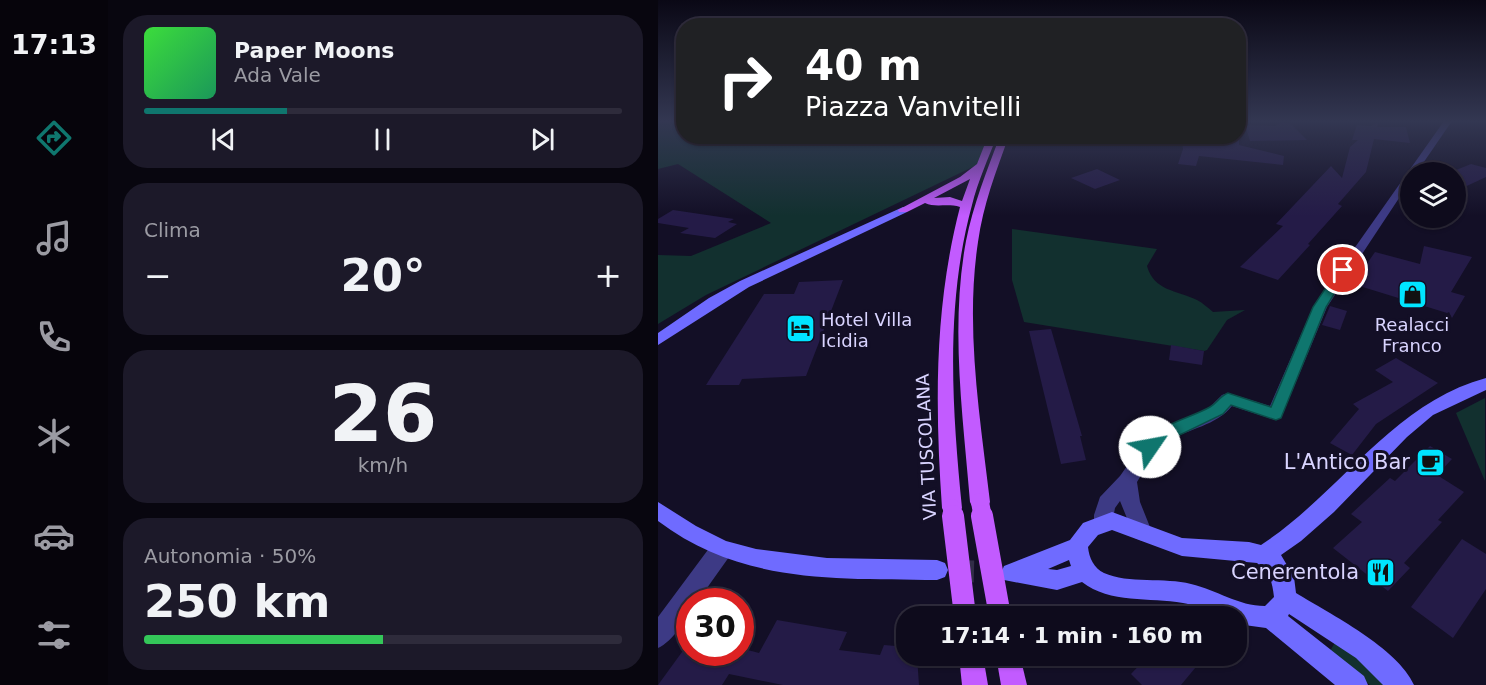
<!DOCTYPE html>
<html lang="it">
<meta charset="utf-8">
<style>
:root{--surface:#0e0b1c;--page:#1c1929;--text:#f1f3f6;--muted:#9b9ba3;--line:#2e2b3b;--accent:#0f766e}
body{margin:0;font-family:"DejaVu Sans",sans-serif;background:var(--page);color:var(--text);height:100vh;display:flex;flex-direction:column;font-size:22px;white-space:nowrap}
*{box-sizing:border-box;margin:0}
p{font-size:20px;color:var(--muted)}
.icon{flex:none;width:33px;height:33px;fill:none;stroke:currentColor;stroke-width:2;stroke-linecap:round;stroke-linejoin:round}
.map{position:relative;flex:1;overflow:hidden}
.panel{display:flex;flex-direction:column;gap:15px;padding:15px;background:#08060f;width:550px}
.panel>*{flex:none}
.top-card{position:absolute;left:18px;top:18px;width:570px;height:126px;border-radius:24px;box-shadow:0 2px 4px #0004,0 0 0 2px var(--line);background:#202124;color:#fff;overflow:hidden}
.controls{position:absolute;left:742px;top:162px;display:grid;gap:12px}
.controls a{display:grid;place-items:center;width:66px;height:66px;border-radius:50%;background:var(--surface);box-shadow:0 2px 4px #0004,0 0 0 2px var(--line);font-size:30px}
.speed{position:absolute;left:18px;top:588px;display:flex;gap:12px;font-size:30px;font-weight:700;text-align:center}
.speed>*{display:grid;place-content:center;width:78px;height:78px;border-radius:50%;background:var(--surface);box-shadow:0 2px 4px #0004,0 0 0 2px var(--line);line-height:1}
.speed .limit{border:9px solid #d22;background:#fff;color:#111}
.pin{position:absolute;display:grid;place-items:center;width:51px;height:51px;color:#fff;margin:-26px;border:3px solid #fff;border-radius:50%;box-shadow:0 2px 6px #0007}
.me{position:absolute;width:66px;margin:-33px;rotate:57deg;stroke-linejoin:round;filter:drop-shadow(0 0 4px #0008)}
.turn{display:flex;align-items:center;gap:21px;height:126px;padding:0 30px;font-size:27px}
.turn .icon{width:78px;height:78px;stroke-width:2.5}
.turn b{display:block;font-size:42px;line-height:51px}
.big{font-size:45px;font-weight:600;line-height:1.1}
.panel .widget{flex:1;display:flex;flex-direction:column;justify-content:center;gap:9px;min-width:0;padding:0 21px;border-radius:24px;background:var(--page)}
.panel .dial{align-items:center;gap:0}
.dial b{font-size:78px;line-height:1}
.song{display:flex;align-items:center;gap:18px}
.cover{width:72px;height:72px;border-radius:9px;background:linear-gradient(135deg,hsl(120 70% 55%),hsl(150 70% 35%))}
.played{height:6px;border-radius:3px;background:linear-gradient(90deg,var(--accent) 30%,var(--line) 30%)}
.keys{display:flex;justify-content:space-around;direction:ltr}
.heat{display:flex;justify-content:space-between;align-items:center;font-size:33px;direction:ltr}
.charge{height:9px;border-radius:4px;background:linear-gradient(90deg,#34c759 50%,var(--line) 0)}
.trip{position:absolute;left:238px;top:606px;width:351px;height:60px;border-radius:24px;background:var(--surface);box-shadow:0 2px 4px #0004,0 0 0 2px var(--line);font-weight:600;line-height:60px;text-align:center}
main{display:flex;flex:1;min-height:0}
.tab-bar{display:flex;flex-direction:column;width:108px;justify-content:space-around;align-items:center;background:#06040b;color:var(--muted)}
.tab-bar .icon{width:42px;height:42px}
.tab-bar .selected{color:var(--accent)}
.tab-bar b{font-size:27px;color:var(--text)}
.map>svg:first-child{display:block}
.green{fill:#12302f}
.building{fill:#241b47}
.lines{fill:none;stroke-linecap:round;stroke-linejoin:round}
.secondary-tunnel{stroke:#312d47;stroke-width:22;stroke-dasharray:22 11;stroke-linecap:butt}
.minor{fill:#3d3a85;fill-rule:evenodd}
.secondary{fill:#6f6bff;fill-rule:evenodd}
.primary{fill:#c25bff;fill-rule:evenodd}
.primary-bridge-far1{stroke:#c25bff;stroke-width:18}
.primary-bridge{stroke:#c25bff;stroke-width:22}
.route{fill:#0f766e;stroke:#0a4d48;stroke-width:1.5}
.labels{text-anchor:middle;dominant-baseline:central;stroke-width:6;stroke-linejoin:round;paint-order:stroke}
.poi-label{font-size:18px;fill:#d9d4ff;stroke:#130f26;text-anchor:start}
.street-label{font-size:18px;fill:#d9d4ff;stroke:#130f26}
.near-poi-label{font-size:21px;fill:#d9d4ff;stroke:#130f26;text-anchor:end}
</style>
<main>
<nav class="tab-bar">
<b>17:13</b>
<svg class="icon selected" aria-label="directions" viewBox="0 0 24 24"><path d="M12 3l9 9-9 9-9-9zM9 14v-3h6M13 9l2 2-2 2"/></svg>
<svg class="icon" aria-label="music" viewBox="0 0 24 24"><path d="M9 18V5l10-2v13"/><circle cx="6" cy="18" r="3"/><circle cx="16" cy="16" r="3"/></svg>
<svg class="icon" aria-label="phone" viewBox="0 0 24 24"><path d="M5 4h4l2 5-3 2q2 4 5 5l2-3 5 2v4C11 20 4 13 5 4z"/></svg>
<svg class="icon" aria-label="climate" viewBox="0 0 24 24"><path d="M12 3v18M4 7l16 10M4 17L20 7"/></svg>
<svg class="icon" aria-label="car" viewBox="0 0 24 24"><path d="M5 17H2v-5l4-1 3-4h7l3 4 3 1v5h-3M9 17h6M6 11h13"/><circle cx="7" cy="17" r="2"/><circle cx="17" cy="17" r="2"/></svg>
<svg class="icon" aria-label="filters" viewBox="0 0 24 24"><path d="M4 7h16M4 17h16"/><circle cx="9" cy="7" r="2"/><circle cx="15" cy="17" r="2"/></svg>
</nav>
<section class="panel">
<div class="widget">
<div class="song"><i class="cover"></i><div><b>Paper Moons</b><p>Ada Vale</p></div></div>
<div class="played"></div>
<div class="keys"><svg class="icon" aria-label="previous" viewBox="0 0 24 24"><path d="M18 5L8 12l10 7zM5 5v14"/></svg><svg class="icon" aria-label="pause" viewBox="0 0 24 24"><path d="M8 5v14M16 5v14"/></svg><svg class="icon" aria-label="next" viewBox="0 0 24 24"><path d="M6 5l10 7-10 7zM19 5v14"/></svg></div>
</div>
<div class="widget"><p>Clima</p>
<div class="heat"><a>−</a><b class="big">20°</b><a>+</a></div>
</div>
<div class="widget dial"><b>26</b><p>km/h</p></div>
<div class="widget"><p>Autonomia · 50%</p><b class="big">250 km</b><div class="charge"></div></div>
</section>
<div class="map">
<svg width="828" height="685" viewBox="0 0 828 685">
<rect width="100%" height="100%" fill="#130f26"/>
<g class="green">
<polygon points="0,121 25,121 26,136 286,136 333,140 325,162 48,295 0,324 0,255 33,256 113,223 20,164 0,169"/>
<path d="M354,229L499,249L489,266C496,291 518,290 539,300C545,303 550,308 555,312L587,310L569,320L549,350L546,351L366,322L354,280Z"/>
<polygon points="827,398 827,481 798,413"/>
<polygon points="679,639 733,685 712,685 672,651"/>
</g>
<g class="building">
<polygon points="623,121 630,121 649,140 592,141 587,125 618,126"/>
<polygon points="721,121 719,127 748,127 752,143 716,139 708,172 680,204 684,206 650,244 652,245 620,280 582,267 625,226 618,224 673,166 684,178 692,147 700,140 694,140 699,125 713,126"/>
<polygon points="523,136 551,136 554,146 567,137 581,140 581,145 626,156 625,165 541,156 538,166 520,164 525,149"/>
<polygon points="813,164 828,168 828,177 798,191 798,170"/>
<polygon points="439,169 462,180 437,189 413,178"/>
<polygon points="15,210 76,219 70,222 79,224 57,238 22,233 31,228 0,223 0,219"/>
<polygon points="766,246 814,257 793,292 807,296 794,318 791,312 789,313 695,284 717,252 762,264"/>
<polygon points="185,280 148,376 84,379 81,385 48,385 106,294 136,294 141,282"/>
<polygon points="672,306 689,311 682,330 664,325"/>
<polygon points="393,329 424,436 422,436 428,460 403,464 371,331"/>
<polygon points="513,345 546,351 544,365 511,360"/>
<polygon points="738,358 780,383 718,424 694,455 672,443 701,409 695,404 735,382 717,370"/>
<polygon points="772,446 794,459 779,475 806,492 780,520 784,522 746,563 752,568 730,591 675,548 704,522 693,514 732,478 737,481"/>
<polygon points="804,539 828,554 828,589 795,638 753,607"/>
<polygon points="119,620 189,632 181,650 222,655 226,645 249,647 249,656 259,656 261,685 125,685 71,674 64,685 0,685 24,652 82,652 82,648 101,653"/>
<polygon points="490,656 547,656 523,685 484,685 473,674"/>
</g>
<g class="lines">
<polyline class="secondary-tunnel" points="294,571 342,572"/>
<g class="minor">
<path d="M786,121H794L759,172H753V180L669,307L623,418L617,420L574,406C558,426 531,428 511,441C496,450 488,468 479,482L482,502L494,532L491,538L484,541L477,538L462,501L457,508L453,529L446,532L439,529L436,523V515L442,497L462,476L486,442L505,428L551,408L564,395L570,393L612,406L655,307Z"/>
<path d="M63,541L71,543L74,550L71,557L39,602H32C32,617 14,642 0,648V617L55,543Z"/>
</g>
<g class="secondary">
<polygon points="245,207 249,208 249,212 91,287 0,345 0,333 51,298 82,281"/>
<path d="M828,378V390L775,415L749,437L676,512L643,541L623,555L636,577L638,593C672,614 740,648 756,685H725L698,658L631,614L630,616L706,676L710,685H677L608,628L579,624V616C555,616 547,607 525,603C492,597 452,604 424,582L399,590L346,580L343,573L346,566L412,540L425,523L454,512L524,538L591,542L603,545C681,494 735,403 828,378ZM454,530L524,556L599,563C612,573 614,581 616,597L607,606C580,606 559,590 533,584C507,577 470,584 446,573C436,568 431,558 430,547L440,535ZM411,560L413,566L399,570L390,569Z"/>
<path d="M0,502L38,526L68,541L98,549L169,558L279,560L287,563L290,570L287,577L279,580C178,578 85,585 0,521Z"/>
</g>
<g class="primary">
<path d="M330,136H339C330,159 320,181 314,205C287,304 294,407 304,508L301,514L294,516L287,514L284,508C277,406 276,307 302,207C290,203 277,208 267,203L249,212H241L240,210L302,177L319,164ZM312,179L304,201L292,197L276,198Z"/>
<path d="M342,136H351C338,171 325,205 320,242C307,328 322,416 332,502L329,508L322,510L315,508L312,502C305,416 292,327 308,241C315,205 329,170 342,136Z"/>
<polygon points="301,656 325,656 330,685 304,685"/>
<polygon points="338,656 362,656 369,685 343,685"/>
</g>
<g class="primary-bridge-far1">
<polyline points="322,502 325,518"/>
<polyline points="294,508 295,518"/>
</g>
<g class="primary-bridge">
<polyline points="295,516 307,616"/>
<polyline points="324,516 342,616"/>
</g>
</g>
<linearGradient id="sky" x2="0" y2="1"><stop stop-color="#0a0815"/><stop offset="0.56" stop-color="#333752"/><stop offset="1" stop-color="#333752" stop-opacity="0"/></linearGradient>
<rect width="828" height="216" fill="url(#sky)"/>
<path class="route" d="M685,267L691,270L668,307L623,418L618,420L573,405L565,414L509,441L498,452L492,453L486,452L484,447C496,425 531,419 552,407C559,403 562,396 570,393L613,407L655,307L681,268Z"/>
<defs>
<symbol id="shop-square" viewBox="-11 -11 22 22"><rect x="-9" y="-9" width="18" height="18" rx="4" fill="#00e5ff" stroke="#130f26"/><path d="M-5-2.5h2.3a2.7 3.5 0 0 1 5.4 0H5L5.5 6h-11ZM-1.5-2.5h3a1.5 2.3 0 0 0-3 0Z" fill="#111"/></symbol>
<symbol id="hotel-square" viewBox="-11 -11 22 22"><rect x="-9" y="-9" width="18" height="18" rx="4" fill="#00e5ff" stroke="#130f26"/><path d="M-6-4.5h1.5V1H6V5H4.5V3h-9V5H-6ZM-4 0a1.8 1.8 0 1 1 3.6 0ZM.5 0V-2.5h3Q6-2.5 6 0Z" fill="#111"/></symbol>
<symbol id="cafe-square" viewBox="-11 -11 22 22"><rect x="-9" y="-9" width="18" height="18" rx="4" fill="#00e5ff" stroke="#130f26"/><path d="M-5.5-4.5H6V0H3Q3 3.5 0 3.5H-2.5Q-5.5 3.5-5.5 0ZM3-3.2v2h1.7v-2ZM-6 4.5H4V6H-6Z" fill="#111"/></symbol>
<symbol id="restaurant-square" viewBox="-11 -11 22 22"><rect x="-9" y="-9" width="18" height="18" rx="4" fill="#00e5ff" stroke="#130f26"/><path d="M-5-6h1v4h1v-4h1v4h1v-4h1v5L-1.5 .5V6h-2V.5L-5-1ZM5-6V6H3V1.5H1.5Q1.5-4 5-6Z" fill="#111"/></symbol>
</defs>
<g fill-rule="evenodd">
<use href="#shop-square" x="738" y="278" width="33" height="33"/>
<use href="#hotel-square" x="126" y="312" width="33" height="33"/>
<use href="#cafe-square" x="756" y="446" width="33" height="33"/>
<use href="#restaurant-square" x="706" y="556" width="33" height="33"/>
</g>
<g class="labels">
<g class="poi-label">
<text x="163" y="319">Hotel Villa<tspan x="163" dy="21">Icidia</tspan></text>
<text x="754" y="324" text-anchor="middle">Realacci<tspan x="754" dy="21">Franco</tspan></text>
</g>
<g class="street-label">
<text transform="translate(268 447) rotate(-93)">VIA TUSCOLANA</text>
</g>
<g class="near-poi-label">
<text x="752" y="462">L'Antico Bar</text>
<text x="701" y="572">Cenerentola</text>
</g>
</g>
</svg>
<div class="controls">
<a><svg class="icon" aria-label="layers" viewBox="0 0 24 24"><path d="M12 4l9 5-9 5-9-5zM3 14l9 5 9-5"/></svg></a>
</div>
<div class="speed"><div class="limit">30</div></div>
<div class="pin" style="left:685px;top:270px;background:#d93025"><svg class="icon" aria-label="arrive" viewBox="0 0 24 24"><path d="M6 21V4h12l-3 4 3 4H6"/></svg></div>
<svg class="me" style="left:492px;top:447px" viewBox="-20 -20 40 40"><circle r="19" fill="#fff"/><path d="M0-13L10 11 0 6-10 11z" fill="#0f766e"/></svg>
<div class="trip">17:14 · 1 min · 160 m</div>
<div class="top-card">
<div class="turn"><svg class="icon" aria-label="right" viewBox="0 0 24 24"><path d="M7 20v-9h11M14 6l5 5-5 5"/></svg><div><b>40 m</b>Piazza Vanvitelli</div></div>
</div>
</div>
</main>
